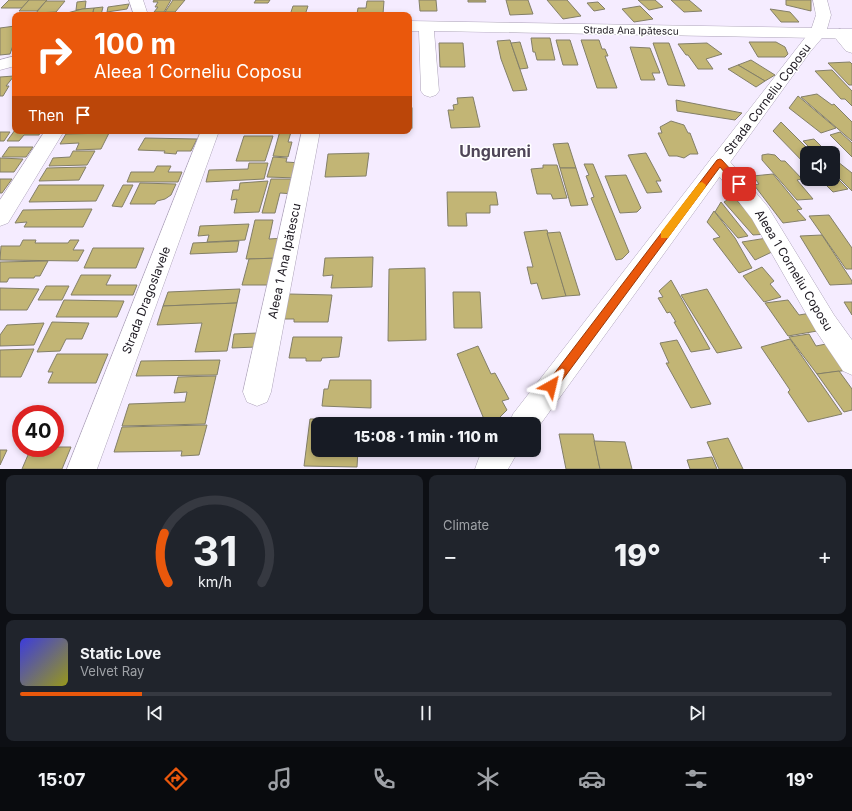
<!DOCTYPE html>
<meta charset="utf-8">
<style>
:root{--surface:#171b24;--page:#20242c;--text:#f1f3f6;--muted:#9ea1a6;--line:#363941;--accent:#ea580c}
body{margin:0;font-family:Inter,sans-serif;background:var(--page);color:var(--text);height:100vh;display:flex;flex-direction:column;font-size:15px;white-space:nowrap}
*{box-sizing:border-box;margin:0}
p{font-size:13px;color:var(--muted)}
.icon{flex:none;width:22px;height:22px;fill:none;stroke:currentColor;stroke-width:2;stroke-linecap:round;stroke-linejoin:round}
.map{position:relative;height:469px;overflow:hidden}
.drawer{display:flex;flex-direction:column;gap:6px;padding:6px;background:#0d0f14;flex:1}
.drawer>*{flex:none}
.hud{position:absolute;left:12px;top:12px;width:400px;height:122px;border-radius:8px;box-shadow:0 2px 6px #0003;background:#ea580c;color:#fff;overflow:hidden}
.controls{position:absolute;left:800px;top:146px;display:grid;gap:8px}
.controls a{display:grid;place-items:center;width:40px;height:40px;border-radius:8px;background:var(--surface);box-shadow:0 2px 6px #0003;font-size:20px}
.speed{position:absolute;left:12px;top:405px;display:flex;gap:8px;font-size:20px;font-weight:700;text-align:center}
.speed>*{display:grid;place-content:center;width:52px;height:52px;border-radius:50%;background:var(--surface);box-shadow:0 2px 6px #0003;line-height:1}
.speed .limit{border:6px solid #d22;background:#fff;color:#111}
.pin{position:absolute;display:grid;place-items:center;width:34px;height:34px;color:#fff;margin:-17px;border-radius:8px;box-shadow:0 2px 6px #0006}
.me{position:absolute;width:44px;margin:-22px;rotate:37deg;stroke-linejoin:round;filter:drop-shadow(0 0 3px #0008)}
.turn{display:flex;align-items:center;gap:14px;height:84px;padding:0 16px;font-size:18px}
.turn .icon{width:52px;height:52px;stroke-width:2.5}
.turn b{display:block;font-size:28px;line-height:34px}
.then{display:flex;align-items:center;height:38px;padding:0 16px;background:#0003;gap:8px;font-size:15px}
.big{font-size:30px;font-weight:800;line-height:1.1}
.drawer .card{flex:1;display:flex;flex-direction:column;justify-content:center;gap:6px;min-width:0;padding:0 14px;border-radius:8px;background:var(--page)}
.drawer .dial{align-items:center;gap:0}
.dial svg{height:104px;overflow:visible;fill:none;stroke:var(--line);stroke-width:7;stroke-linecap:round;text-anchor:middle}
.dial text{fill:var(--text);stroke:none}
.song{display:flex;align-items:center;gap:12px}
.cover{width:48px;height:48px;border-radius:6px;background:linear-gradient(135deg,hsl(240 70% 55%),hsl(60 70% 35%))}
.played{height:4px;border-radius:2px;background:linear-gradient(90deg,var(--accent) 15%,var(--line) 15%)}
.keys{display:flex;justify-content:space-around;direction:ltr}
.heat{display:flex;justify-content:space-between;align-items:center;font-size:22px;direction:ltr}
.drawer .tiles{flex:1;display:grid;gap:6px;grid-template-columns:1fr 1fr}
.card:last-child{grid-column:span 2}
.trip{position:absolute;left:311px;top:417px;width:230px;height:40px;border-radius:8px;background:var(--surface);box-shadow:0 2px 6px #0003;font-weight:800;line-height:40px;text-align:center}
.dock{display:flex;height:64px;justify-content:space-around;align-items:center;background:#090b0e;color:var(--muted)}
.dock .icon{width:28px;height:28px}
.dock .current{color:var(--accent)}
.dock b{font-size:18px;color:var(--text)}
.map>svg:first-child{display:block}
.building{fill:#c2b575;stroke:#837f68}
.lines{fill:none;stroke-linecap:round;stroke-linejoin:round}
.minor-casing{stroke:#aea4ba;stroke-width:1}
.tertiary-casing{stroke:#aea4ba;stroke-width:1}
.minor{fill:#fff;fill-rule:evenodd}
.tertiary{fill:#fff;fill-rule:evenodd}
.route{fill:#ea580c;stroke:#983908}
.slow{fill:#f59e0b}
.labels{text-anchor:middle;dominant-baseline:central;stroke-width:3;stroke-linejoin:round;paint-order:stroke}
.far-street-label{font-size:10px;fill:#1b171f;stroke:#fff}
.street-label{font-size:12px;fill:#1b171f;stroke:#fff}
.district-label{font-size:16px;font-weight:bold;fill:#4f4558;stroke:#fff}
</style>
<div class="map">
<svg width="852" height="469" viewBox="0 0 852 469">
<rect width="100%" height="100%" fill="#f5ecff"/>
<g class="building">
<polygon points="9,0 29,0 22,8 1,8"/>
<polygon points="29,0 47,0 37,11 19,11"/>
<polygon points="154,0 171,0 164,12 154,12 158,7 155,7 158,2 153,2"/>
<polygon points="173,0 185,0 175,12 165,12"/>
<polygon points="256,0 270,0 268,3 254,3"/>
<polygon points="419,0 436,0 437,11 420,11"/>
<polygon points="468,0 485,0 486,2 468,2"/>
<polygon points="506,0 528,0 533,14 510,15"/>
<polygon points="547,0 567,0 581,16 563,19"/>
<polygon points="638,0 655,0 663,7 649,10"/>
<polygon points="671,0 689,0 702,11 684,12"/>
<polygon points="786,0 811,0 811,11 786,5"/>
<polygon points="46,1 65,1 56,12 36,13"/>
<polygon points="86,1 85,9 76,10 77,2"/>
<polygon points="367,1 384,1 383,14 357,14 358,8 366,8"/>
<polygon points="598,2 605,9 594,11 587,3"/>
<polygon points="129,4 127,9 107,12 108,7"/>
<polygon points="293,6 308,6 305,15 290,15"/>
<polygon points="640,6 653,19 634,22 622,9"/>
<polygon points="103,7 101,15 92,15 94,8"/>
<polygon points="94,8 92,15 60,15 82,9"/>
<polygon points="770,9 790,12 799,22 781,22"/>
<polygon points="15,26 15,40 10,54 0,55 0,28"/>
<polygon points="531,38 550,38 555,60 537,60 535,52 533,52"/>
<polygon points="510,40 527,90 513,91 501,59 497,41"/>
<polygon points="556,40 570,40 578,65 563,65"/>
<polygon points="581,40 599,40 602,49 605,49 608,56 605,56 617,88 597,88"/>
<polygon points="520,42 528,68 520,69 511,43"/>
<polygon points="749,42 776,42 785,47 788,54 785,57 758,57"/>
<polygon points="439,43 463,43 465,67 440,67"/>
<polygon points="653,43 669,43 685,86 668,85"/>
<polygon points="707,43 722,54 706,59 713,69 698,69 688,55 686,55 678,44"/>
<polygon points="630,47 650,48 660,73 652,73 655,80 641,80"/>
<polygon points="751,60 775,75 765,81 738,65"/>
<polygon points="850,62 852,64 852,85 849,85 828,63"/>
<polygon points="738,65 765,81 756,87 728,69"/>
<polygon points="832,70 852,91 852,106 845,99 841,99 815,71"/>
<polygon points="14,76 6,86 9,86 3,96 0,96 0,77"/>
<polygon points="817,94 832,105 834,104 852,122 852,141 801,97"/>
<polygon points="798,96 836,128 821,133 789,108"/>
<polygon points="473,97 480,127 451,128 448,110 454,110 453,105 458,104 457,98"/>
<polygon points="676,100 742,113 735,120 677,111"/>
<rect x="409" y="108" width="3" height="20"/>
<polygon points="671,121 684,125 688,133 690,133 698,154 690,154 684,158 677,156 669,156 658,133 662,133 660,127"/>
<polygon points="781,122 812,153 807,153 807,166 773,131"/>
<polygon points="15,130 15,131 41,131 39,135 24,135 19,141 7,141"/>
<polygon points="280,131 291,132 288,142 292,142 288,157 273,156"/>
<polygon points="0,132 10,132 4,141 0,141"/>
<polygon points="840,132 852,143 852,157 830,135"/>
<polygon points="109,133 101,149 76,150 79,143 60,144 66,134"/>
<polygon points="244,136 273,136 265,161 236,161"/>
<polygon points="145,138 197,139 191,151 177,151 176,154 164,153 165,151 138,150"/>
<polygon points="814,139 828,153 815,153 803,141"/>
<polygon points="568,143 576,168 560,168 553,144"/>
<polygon points="9,147 33,147 26,157 2,157"/>
<polygon points="73,151 95,151 87,165 49,166 53,158 70,157"/>
<polygon points="369,153 366,176 325,177 328,154"/>
<polygon points="646,153 661,181 656,181 662,192 647,193 628,155"/>
<polygon points="768,154 775,155 781,161 785,161 802,179 797,180 813,199 797,200 762,160 762,155"/>
<polygon points="273,157 287,158 286,162 301,163 298,178 267,177"/>
<polygon points="0,158 23,159 14,172 0,172"/>
<polygon points="833,158 852,173 852,191 833,172"/>
<polygon points="249,163 268,163 264,179 206,182 209,170 248,169"/>
<polygon points="584,164 593,164 629,252 622,259 616,260 591,198 594,197 586,176 589,175"/>
<polygon points="543,165 557,165 567,198 553,199 551,194 537,194 531,169 543,168"/>
<polygon points="157,166 171,166 168,172 182,172 178,182 127,182 131,172 154,172"/>
<polygon points="86,167 79,180 39,181 47,168"/>
<polygon points="560,168 576,168 588,205 571,206"/>
<polygon points="773,174 802,209 797,210 806,220 783,223 754,185 759,184 753,176"/>
<polygon points="833,174 848,189 833,192 820,179 833,179"/>
<polygon points="626,175 641,208 637,212 620,213 605,176"/>
<polygon points="0,179 12,179 2,193 0,193"/>
<polygon points="271,179 297,179 294,194 280,193 275,213 262,213"/>
<polygon points="268,181 259,212 234,213 237,199 231,200 233,190 239,190 240,183"/>
<polygon points="140,183 176,184 171,195 165,199 157,201 155,204 130,204"/>
<polygon points="39,185 104,185 96,201 29,202"/>
<polygon points="123,185 133,185 122,207 112,206"/>
<polygon points="447,192 496,192 498,205 490,205 490,213 466,213 467,226 448,226"/>
<polygon points="733,196 767,234 753,235 724,202"/>
<polygon points="721,202 748,236 738,238 715,212"/>
<polygon points="92,209 83,227 24,227 27,222 15,223 23,210"/>
<polygon points="714,211 735,238 752,268 739,273 713,239 720,237 707,222"/>
<polygon points="829,215 852,248 852,269 846,269 809,216"/>
<polygon points="255,220 273,220 269,239 285,238 281,258 246,259"/>
<polygon points="249,224 245,240 207,242 209,235 198,236 200,226"/>
<polygon points="547,230 566,296 542,299 537,283 531,284 527,267 533,267 524,232"/>
<polygon points="560,232 580,295 566,296 547,233"/>
<polygon points="822,235 852,281 852,284 830,285 800,236"/>
<polygon points="767,238 774,251 755,260 742,242"/>
<polygon points="23,240 36,240 35,243 68,243 70,240 79,240 73,250 84,250 78,261 0,260 1,246 20,246"/>
<polygon points="239,241 237,252 190,254 193,243"/>
<polygon points="93,248 144,248 136,268 84,268"/>
<polygon points="373,257 372,287 331,288 333,275 323,276 325,258"/>
<polygon points="280,258 275,285 242,285 249,259"/>
<polygon points="48,261 40,276 35,276 34,278 9,278 7,282 0,282 0,262"/>
<polygon points="762,267 774,281 770,284 781,297 764,302 743,276"/>
<polygon points="425,268 426,340 388,341 389,269"/>
<polygon points="81,275 111,275 106,285 137,285 133,295 71,295"/>
<polygon points="671,280 710,349 691,352 674,322 676,322 670,312 667,313 658,298 663,297 659,291"/>
<polygon points="46,286 69,286 62,300 38,300"/>
<polygon points="0,288 39,289 27,310 0,310"/>
<polygon points="240,289 237,303 163,306 168,292"/>
<polygon points="707,289 742,348 717,353 681,295"/>
<polygon points="453,292 480,292 482,328 454,328"/>
<polygon points="289,294 332,295 328,322 294,322 294,319 284,319"/>
<polygon points="64,300 124,301 117,317 56,317"/>
<polygon points="788,300 799,315 811,313 823,330 788,336 765,303"/>
<polygon points="844,302 852,302 852,315"/>
<polygon points="237,303 227,351 195,352 202,323 157,325 163,306"/>
<polygon points="52,322 89,323 82,339 66,339 60,351 37,352"/>
<polygon points="44,323 34,345 0,346 0,335 7,325"/>
<polygon points="258,333 256,347 232,348 234,334"/>
<polygon points="809,334 816,346 831,343 849,370 817,374 789,337"/>
<polygon points="293,337 342,337 339,357 322,358 321,361 306,361 306,358 289,358"/>
<polygon points="790,339 842,414 808,422 788,392 790,390 761,347"/>
<polygon points="677,340 711,404 691,408 666,363 669,363 660,343"/>
<polygon points="478,346 491,374 495,373 509,399 502,401 507,410 493,424 486,424 457,354"/>
<polygon points="34,349 21,377 0,377 0,350"/>
<polygon points="57,354 108,354 96,383 48,383 53,372 48,372"/>
<polygon points="220,360 217,375 136,376 141,361"/>
<polygon points="839,371 852,389 852,410 844,412 817,374"/>
<polygon points="216,376 205,424 122,426 129,404 185,402 187,392 174,393 178,377"/>
<polygon points="330,380 371,380 371,408 322,406 324,389 328,389"/>
<polygon points="361,418 360,424 318,424 318,450 358,450 357,467 304,466 310,419"/>
<polygon points="207,425 199,455 181,456 182,451 114,452 122,427"/>
<polygon points="559,434 593,434 600,469 566,469"/>
<polygon points="728,438 743,469 719,469 707,442"/>
<polygon points="594,441 625,442 632,469 600,469"/>
<polygon points="55,447 71,447 62,469 22,469 31,448"/>
<polygon points="0,450 7,450 0,465"/>
<polygon points="712,457 717,469 690,469 687,460"/>
</g>
<g class="lines">
<defs>
<g id="minor">
<polygon points="129,0 143,0 148,15 134,15"/>
<polygon points="409,21 818,28 823,30 826,33 823,36 818,38 434,31 439,91 436,95 430,97 424,95 421,91 419,31 409,31"/>
<polygon points="840,29 845,31 852,38 852,53 846,51 832,34 835,31"/>
<polygon points="15,56 15,66 0,70 0,60"/>
<polygon points="45,131 64,131 8,223 0,226 0,200"/>
<polygon points="201,131 219,131 97,469 67,469"/>
<polygon points="302,131 320,131 271,392 267,402 257,406 247,402 243,392"/>
<polygon points="719,155 726,157 768,207 834,315 852,340 852,375 843,371 816,331 752,219 712,167 709,162 712,157"/>
</g>
<g id="tertiary">
<polygon points="813,0 827,0 831,15 827,29 852,29 852,39 822,38 810,52 534,433 534,424 509,424 513,414 811,30 816,15"/>
<polygon points="486,450 519,450 508,469 475,469 479,458"/>
</g>
</defs>
<use href="#minor" class="minor-casing"/>
<use href="#tertiary" class="tertiary-casing"/>
<use href="#minor" class="minor"/>
<use href="#tertiary" class="tertiary"/>
</g>
<polygon class="route" points="720,159 722,160 742,182 742,186 736,186 720,167 555,390 551,392 547,390 546,386 547,383 717,160"/>
<polygon class="slow" points="702,182 706,185 705,188 668,238 661,238 661,232 699,183"/>
<g class="labels">
<g class="far-street-label">
<text transform="translate(631 30) rotate(1)">Strada Ana Ipătescu</text>
</g>
<g class="street-label">
<text transform="translate(767 99) rotate(-53)">Strada Corneliu Coposu</text>
<text transform="translate(284 261) rotate(-78)">Aleea 1 Ana Ipătescu</text>
<text transform="translate(794 270) rotate(59)">Aleea 1 Corneliu Coposu</text>
<text transform="translate(146 300) rotate(-69)">Strada Dragoslavele</text>
</g>
<g class="district-label">
<text x="495" y="151">Ungureni</text>
</g>
</g>
</svg>
<div class="controls">
<a><svg class="icon" aria-label="sound" viewBox="0 0 24 24"><path d="M4 9h4l5-4v14l-5-4H4zM17 9q2 3 0 6"/></svg></a>
</div>
<div class="speed"><div class="limit">40</div></div>
<div class="pin" style="left:739px;top:184px;background:#d93025"><svg class="icon" aria-label="arrive" viewBox="0 0 24 24"><path d="M6 21V4h12l-3 4 3 4H6"/></svg></div>
<svg class="me" style="left:551px;top:386px" viewBox="-20 -20 40 40"><path d="M0-17L14 15 0 8-14 15z" fill="#ea580c" stroke="#fff" stroke-width="4"/></svg>
<div class="trip">15:08 · 1 min · 110 m</div>
<div class="hud">
<div class="turn"><svg class="icon" aria-label="right" viewBox="0 0 24 24"><path d="M7 20v-9h11M14 6l5 5-5 5"/></svg><div><b>100 m</b>Aleea 1 Corneliu Coposu</div></div>
<div class="then">Then<svg class="icon" aria-label="arrive" viewBox="0 0 24 24"><path d="M6 21V4h12l-3 4 3 4H6"/></svg></div>
</div>
</div>
<section class="drawer">
<div class="tiles">
<div class="card dial"><svg viewBox="0 0 100 80">
<path d="M14 69A42 42 0 1 1 86 69"/>
<path d="M14 69A42 42 0 0 1 11 31" stroke="#ea580c"/>
<text x="50" y="56" font-size="32" font-weight="700">31</text>
<text x="50" y="72" font-size="11">km/h</text>
</svg></div>
<div class="card"><p>Climate</p>
<div class="heat"><a>−</a><b class="big">19°</b><a>+</a></div>
</div>
<div class="card">
<div class="song"><i class="cover"></i><div><b>Static Love</b><p>Velvet Ray</p></div></div>
<div class="played"></div>
<div class="keys"><svg class="icon" aria-label="previous" viewBox="0 0 24 24"><path d="M18 5L8 12l10 7zM5 5v14"/></svg><svg class="icon" aria-label="pause" viewBox="0 0 24 24"><path d="M8 5v14M16 5v14"/></svg><svg class="icon" aria-label="next" viewBox="0 0 24 24"><path d="M6 5l10 7-10 7zM19 5v14"/></svg></div>
</div>
</div>
</section>
<nav class="dock">
<b>15:07</b>
<svg class="icon current" aria-label="directions" viewBox="0 0 24 24"><path d="M12 3l9 9-9 9-9-9zM9 14v-3h6M13 9l2 2-2 2"/></svg>
<svg class="icon" aria-label="music" viewBox="0 0 24 24"><path d="M9 18V5l10-2v13"/><circle cx="6" cy="18" r="3"/><circle cx="16" cy="16" r="3"/></svg>
<svg class="icon" aria-label="phone" viewBox="0 0 24 24"><path d="M5 4h4l2 5-3 2q2 4 5 5l2-3 5 2v4C11 20 4 13 5 4z"/></svg>
<svg class="icon" aria-label="climate" viewBox="0 0 24 24"><path d="M12 3v18M4 7l16 10M4 17L20 7"/></svg>
<svg class="icon" aria-label="car" viewBox="0 0 24 24"><path d="M5 17H2v-5l4-1 3-4h7l3 4 3 1v5h-3M9 17h6M6 11h13"/><circle cx="7" cy="17" r="2"/><circle cx="17" cy="17" r="2"/></svg>
<svg class="icon" aria-label="filters" viewBox="0 0 24 24"><path d="M4 7h16M4 17h16"/><circle cx="9" cy="7" r="2"/><circle cx="15" cy="17" r="2"/></svg>
<b>19°</b>
</nav>
